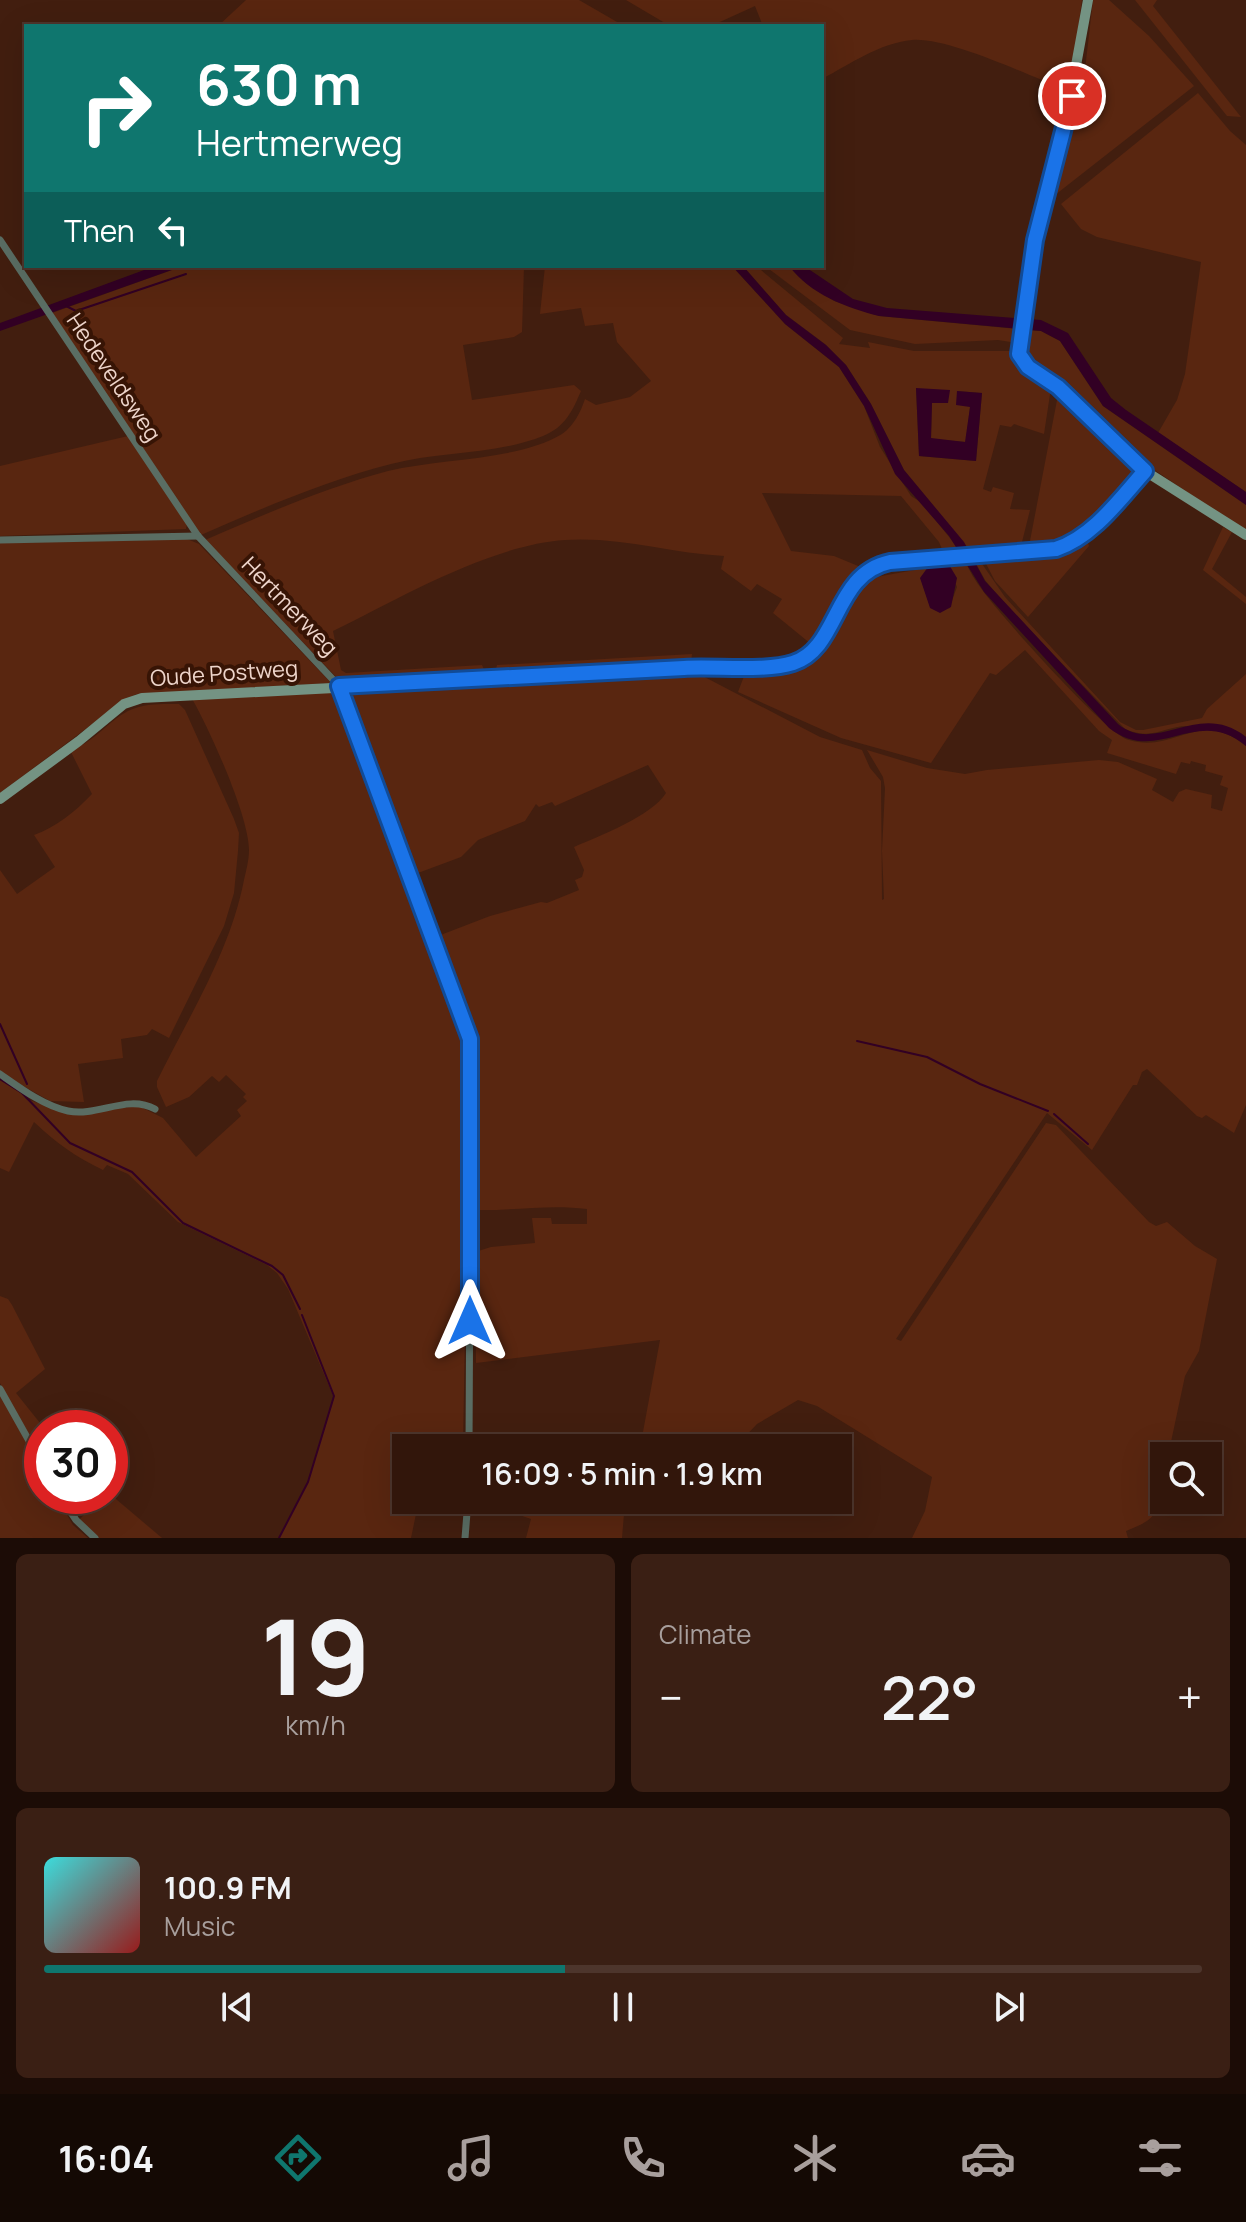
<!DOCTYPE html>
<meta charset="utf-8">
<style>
:root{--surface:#32160b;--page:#3a1f14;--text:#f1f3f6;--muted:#a89f9d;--line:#4d352c;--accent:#0f766e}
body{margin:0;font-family:Manrope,sans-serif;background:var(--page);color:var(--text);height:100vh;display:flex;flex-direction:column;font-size:30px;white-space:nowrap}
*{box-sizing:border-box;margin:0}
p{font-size:26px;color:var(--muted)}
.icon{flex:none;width:44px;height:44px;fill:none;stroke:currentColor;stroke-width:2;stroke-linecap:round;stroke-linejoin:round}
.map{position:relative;height:1538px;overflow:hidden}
.details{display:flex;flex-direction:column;gap:16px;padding:16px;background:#1c0c06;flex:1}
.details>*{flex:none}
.banner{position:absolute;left:24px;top:24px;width:800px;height:244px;border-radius:0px;box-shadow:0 8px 32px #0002,0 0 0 2px var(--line);background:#0f766e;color:#fff;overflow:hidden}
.buttons{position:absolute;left:1150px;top:1442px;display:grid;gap:16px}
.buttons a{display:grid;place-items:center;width:72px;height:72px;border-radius:0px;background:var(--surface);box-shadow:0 8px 32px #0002,0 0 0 2px var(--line);font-size:40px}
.speed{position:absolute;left:24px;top:1410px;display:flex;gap:16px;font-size:40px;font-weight:700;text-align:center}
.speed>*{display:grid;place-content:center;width:104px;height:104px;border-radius:50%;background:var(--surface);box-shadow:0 8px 32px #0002,0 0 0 2px var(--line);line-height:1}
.speed .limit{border:12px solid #d22;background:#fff;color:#111}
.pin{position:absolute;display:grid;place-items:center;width:68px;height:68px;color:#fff;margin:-34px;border:4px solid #fff;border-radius:50%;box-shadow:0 2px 8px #0007}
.me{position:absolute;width:88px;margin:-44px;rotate:0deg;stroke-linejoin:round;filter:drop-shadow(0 0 6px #0008)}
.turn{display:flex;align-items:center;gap:28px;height:168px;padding:0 40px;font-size:36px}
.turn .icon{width:104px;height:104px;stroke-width:2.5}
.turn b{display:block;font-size:56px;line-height:68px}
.then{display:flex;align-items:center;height:76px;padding:0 40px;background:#0003;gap:16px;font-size:30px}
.big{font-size:60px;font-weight:600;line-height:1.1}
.details .widget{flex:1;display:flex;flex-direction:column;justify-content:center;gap:12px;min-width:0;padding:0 28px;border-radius:12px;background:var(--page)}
.details .dial{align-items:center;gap:0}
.dial b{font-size:104px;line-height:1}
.song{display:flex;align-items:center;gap:24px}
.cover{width:96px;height:96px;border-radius:12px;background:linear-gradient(135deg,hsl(180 70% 55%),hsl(0 70% 35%))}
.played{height:8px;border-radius:4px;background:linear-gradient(90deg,var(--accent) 45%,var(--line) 45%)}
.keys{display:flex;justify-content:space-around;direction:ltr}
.heat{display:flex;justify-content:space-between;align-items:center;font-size:44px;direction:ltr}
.details .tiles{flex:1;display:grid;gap:16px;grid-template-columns:1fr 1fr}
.widget:last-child{grid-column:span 2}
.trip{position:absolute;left:392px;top:1434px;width:460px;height:80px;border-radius:0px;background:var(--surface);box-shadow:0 8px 32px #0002,0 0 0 2px var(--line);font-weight:600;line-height:80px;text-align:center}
.menu{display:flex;height:128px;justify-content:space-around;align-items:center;background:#140904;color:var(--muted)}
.menu .icon{width:56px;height:56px}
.menu .active{color:var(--accent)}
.menu b{font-size:36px;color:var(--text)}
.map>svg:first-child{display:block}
.green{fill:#592610;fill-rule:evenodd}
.water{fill:#320024}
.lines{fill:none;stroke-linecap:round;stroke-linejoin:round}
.stream{stroke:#320024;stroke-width:2}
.street{stroke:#5a6d63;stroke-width:7}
.secondary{stroke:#749383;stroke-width:10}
.route-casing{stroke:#114b97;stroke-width:20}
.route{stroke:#1a73e8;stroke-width:14}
.labels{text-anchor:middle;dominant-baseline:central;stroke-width:8;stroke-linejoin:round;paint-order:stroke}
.street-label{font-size:22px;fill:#eed5cb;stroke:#371405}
</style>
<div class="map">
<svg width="1246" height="1538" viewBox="0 0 1246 1538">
<rect width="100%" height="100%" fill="#421e0f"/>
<g class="green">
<polygon points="246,0 579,0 624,26 218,26"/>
<path d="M626,0H1082L1069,94L1064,89C1027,75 948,37 912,40C880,43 850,64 822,79V26H763L755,6L711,26H670Z"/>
<polygon points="1093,0 1109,0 1149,36 1194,86 1055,195 1083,87"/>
<polygon points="1135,0 1157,0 1153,6 1241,117 1227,116"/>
<polygon points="1198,93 1230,131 1246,145 1246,492 1158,433 1177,400 1185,374 1201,262 1097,237 1081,229 1061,204"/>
<path d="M183,266H524L522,332L514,337L463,345L472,400L574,385L581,391C572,412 565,427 543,436C495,455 440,451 391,464C325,481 263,508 201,535L52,313Z"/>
<path d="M545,266H732L785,324L839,367L864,406L880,447L911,496L922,503L961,552L944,554L939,542L901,496L762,493L791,551L834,556L863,568L855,576L811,644L773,613L782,599L757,584L751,591L721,569L724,556C671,553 618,536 565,540C490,545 400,598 333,631L341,670L346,673L482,665L486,674L341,682L205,540C265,514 325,488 388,471C441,458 517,461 562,434C574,426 581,411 585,399L596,405L630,397L651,381L617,342L613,323L585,326L581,308L540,314Z"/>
<path d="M743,266H756L843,338L839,344L870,348L868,342L914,351H1015L1016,359L1051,388L1044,434L1014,424L1011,427L1000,425L983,489L991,492L993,487L1014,493L1010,509L1030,510L1021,546L970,551L904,470L871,404L846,365L826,345L786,315ZM916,388L932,403L931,439L966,442L970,407L957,391L982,393L976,461L919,456Z"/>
<polygon points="765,266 789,266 805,281 834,301 879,316 1019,329 1017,343 998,340 915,344 850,330"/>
<polygon points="1026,330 1041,331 1060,341 1103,406 1246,505 1246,532 1137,458 1022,357"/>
<path d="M1058,395L1132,463L1135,470L1132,480C1099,512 1078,540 1029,546Z"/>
<polygon points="128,436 187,524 186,529 0,536 0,466"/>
<polygon points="1114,509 1117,510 1087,539 1089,546 1028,617 995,581 983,558 1050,552"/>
<polygon points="1223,527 1232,532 1212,569 1246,597 1246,604 1203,570"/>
<polygon points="187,539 199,544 331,683 137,694 127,698 0,793 0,543"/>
<path d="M973,558H978L1005,597L1120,722L1136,730H1143L1202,718L1207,709L1246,674V737L1239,732C1223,730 1205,726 1188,726C1164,726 1153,741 1125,729L1004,603L985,580Z"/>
<path d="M964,559C969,570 975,581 983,591C1001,616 1106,734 1129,740C1175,754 1199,707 1246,746V1105L1234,1133L1206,1115L1202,1118L1197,1116L1147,1069L1142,1072L1137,1085H1133L1092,1150L1047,1113L896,1339L901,1341L1046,1123L1056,1125L1149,1222L1156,1226L1167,1222L1195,1246L1217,1259L1199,1351L1185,1376L1168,1456H1164C1164,1473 1164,1500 1154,1514C1148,1523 1135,1527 1126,1531L1128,1538H912L925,1511L932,1477L817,1406L798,1400L757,1424L734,1448H640L660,1340L476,1363L475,1252L491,1247L535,1243L532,1218H551L552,1224H587V1209C549,1204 512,1211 474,1210L479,1047L438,936L490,916L541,902L547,903L579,890L575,880L582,877L584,870L574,847C599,836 652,816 666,793L648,765L555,806L552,802L539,807L536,804L525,821L478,840L461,857L418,873L413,869L349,691L695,672L820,737L862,750L870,768L881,781L882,900L884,899L882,851L885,788L883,777L867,750L927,768L965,774L987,770L1099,760L1118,762L1157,779L1152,790L1173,802L1179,792L1186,789L1212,795L1211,808L1222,811L1228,788L1220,785L1223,776L1205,771L1206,765L1191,761L1190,764L1181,762L1176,774L1107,753L1112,740L1099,731L1025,650L996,675L990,673L931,763L841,738L738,692L746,671L781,673L804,663L816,650L861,585L876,577L915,570L925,564ZM939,563L948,564L957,587L949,609L928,567Z"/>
<polygon points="692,654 691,663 499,673 496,669 497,665"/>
<path d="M336,689L470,1048L463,1448H406V1500H461V1514H416L411,1538H279L307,1484L334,1398L288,1289L277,1273L267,1265L178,1222L128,1174L107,1165L103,1170C76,1157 56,1143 34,1122L9,1172L0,1168V1080L22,1093L26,1099L72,1114L139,1106L163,1118L196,1157L241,1116L237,1110L247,1101L243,1097L246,1094L226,1075L219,1082L212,1076L189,1097L166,1107L157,1087V1081C189,1016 230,952 244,880C246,871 249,860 249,850C249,816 209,728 191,697Z"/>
<path d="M179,704L185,710L234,819L239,833L238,851L234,893L224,926L169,1038L152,1029L147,1035L121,1039L123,1058L78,1064L84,1102L50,1101L0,1073V870L17,894L55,867L34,835C56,827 75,812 92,794L70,750C94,743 107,722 128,711C144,703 162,704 179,704Z"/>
<polygon points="0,1296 8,1299 12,1305 45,1369 16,1393 44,1428 42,1460 0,1383"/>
<polygon points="0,1393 42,1471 42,1496 56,1496 73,1525 88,1538 0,1538"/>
<polygon points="110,1494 162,1538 97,1538 79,1520 102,1496"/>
<polygon points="474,1500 585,1500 624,1514 622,1538 526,1538 531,1519"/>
</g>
<g class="water">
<polygon points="183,266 0,331 0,323 155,266"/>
<path d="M732,266H743L786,315L826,345L846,365L871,404L904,470L964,542L985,581L1118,724C1157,756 1198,699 1246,737V746C1195,704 1159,767 1109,728L984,592L949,536L895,474L864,406L839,367L785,324Z"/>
<path d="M789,266H804L853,299L887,308L1041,320L1068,333L1111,398L1126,410L1246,492V505L1103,406L1060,341L1041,331L879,316C847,308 810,294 789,266Z"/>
<polygon points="916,388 950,390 948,403 932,403 931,438 965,442 970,407 956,405 957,391 982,393 976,461 919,456"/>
<polygon points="939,563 948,563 957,578 951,607 940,613 930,608 920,578 928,567"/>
</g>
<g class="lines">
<g class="stream">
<polyline points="66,306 76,311 186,274"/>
<polyline points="0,1024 27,1084"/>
<polyline points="857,1041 927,1057 980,1084 1048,1111"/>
<polyline points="0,1079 22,1093 70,1143 132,1172 183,1223 272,1266 283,1275 300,1309"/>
<polyline points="1054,1114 1088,1144"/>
<polyline points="279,1538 308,1482 334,1396 302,1315"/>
</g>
<g class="street">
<polyline points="0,240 198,536 339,686 344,695 471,1043 469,1448"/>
<polyline points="0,540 198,536"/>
<path d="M0,1074C20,1088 44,1106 68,1111C98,1117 127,1094 155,1109"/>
<polyline points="0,1389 42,1464"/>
<polyline points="60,1496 76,1520 95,1538"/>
<polyline points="465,1538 468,1500"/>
</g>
<g class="secondary">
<polyline points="1088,0 1061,147 1035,240 1020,358 1028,367 1058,387 1145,471 1246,535"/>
<path d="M0,799L79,741L124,704L142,698L790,664C841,646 834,574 890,562L1026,552L1062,547L1091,529L1145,471"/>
</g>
</g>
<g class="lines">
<defs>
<path id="route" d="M470,1321V1039L339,686C454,680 569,674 684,668C715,666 765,672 793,663C840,648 833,574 890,562L1056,549C1093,537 1120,499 1145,471L1058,387L1028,367L1019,354L1035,240L1072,96"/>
</defs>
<use href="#route" class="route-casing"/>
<use href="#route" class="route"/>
</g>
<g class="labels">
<g class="street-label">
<text transform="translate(114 377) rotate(56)">Hedeveldsweg</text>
<text transform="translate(290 606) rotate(46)">Hertmerweg</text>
<text transform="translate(224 673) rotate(-4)">Oude Postweg</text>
</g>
</g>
</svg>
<div class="buttons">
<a><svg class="icon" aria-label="search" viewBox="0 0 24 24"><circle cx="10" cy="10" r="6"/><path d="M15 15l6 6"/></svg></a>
</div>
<div class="speed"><div class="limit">30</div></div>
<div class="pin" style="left:1072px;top:96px;background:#d93025"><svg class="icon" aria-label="arrive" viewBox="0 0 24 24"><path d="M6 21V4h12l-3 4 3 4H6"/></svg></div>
<svg class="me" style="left:470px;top:1321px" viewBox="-20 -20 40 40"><path d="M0-17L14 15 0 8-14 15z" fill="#1a73e8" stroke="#fff" stroke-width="4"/></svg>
<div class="trip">16:09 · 5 min · 1.9 km</div>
<div class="banner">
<div class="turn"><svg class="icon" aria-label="right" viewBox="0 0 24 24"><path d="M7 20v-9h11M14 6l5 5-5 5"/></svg><div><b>630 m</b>Hertmerweg</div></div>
<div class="then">Then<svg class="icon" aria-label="left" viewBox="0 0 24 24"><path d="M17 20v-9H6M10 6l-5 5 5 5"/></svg></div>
</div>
</div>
<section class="details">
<div class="tiles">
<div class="widget dial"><b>19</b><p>km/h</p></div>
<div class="widget"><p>Climate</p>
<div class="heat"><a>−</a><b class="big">22°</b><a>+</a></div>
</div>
<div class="widget">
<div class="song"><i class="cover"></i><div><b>100.9 FM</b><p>Music</p></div></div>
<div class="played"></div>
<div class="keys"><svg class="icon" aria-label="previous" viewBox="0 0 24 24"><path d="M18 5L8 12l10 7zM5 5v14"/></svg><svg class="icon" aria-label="pause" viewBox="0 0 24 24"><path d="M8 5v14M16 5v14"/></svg><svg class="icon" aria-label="next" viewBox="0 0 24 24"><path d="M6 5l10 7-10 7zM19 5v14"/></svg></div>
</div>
</div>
</section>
<nav class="menu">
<b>16:04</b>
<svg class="icon active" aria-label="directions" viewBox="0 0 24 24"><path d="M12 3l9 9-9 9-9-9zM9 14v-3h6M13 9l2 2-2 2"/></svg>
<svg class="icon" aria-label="music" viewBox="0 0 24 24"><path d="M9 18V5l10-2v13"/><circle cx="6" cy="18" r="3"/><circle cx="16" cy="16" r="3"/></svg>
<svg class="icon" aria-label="phone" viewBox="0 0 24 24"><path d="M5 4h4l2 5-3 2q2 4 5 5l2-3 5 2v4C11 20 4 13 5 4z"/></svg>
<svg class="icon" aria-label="climate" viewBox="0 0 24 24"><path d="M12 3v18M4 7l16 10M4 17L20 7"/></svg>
<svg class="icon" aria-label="car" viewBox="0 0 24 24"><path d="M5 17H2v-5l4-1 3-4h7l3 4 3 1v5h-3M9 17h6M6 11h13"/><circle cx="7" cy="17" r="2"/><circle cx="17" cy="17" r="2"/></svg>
<svg class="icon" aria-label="filters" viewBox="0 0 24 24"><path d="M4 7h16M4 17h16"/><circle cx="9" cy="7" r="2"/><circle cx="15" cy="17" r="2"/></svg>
</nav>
